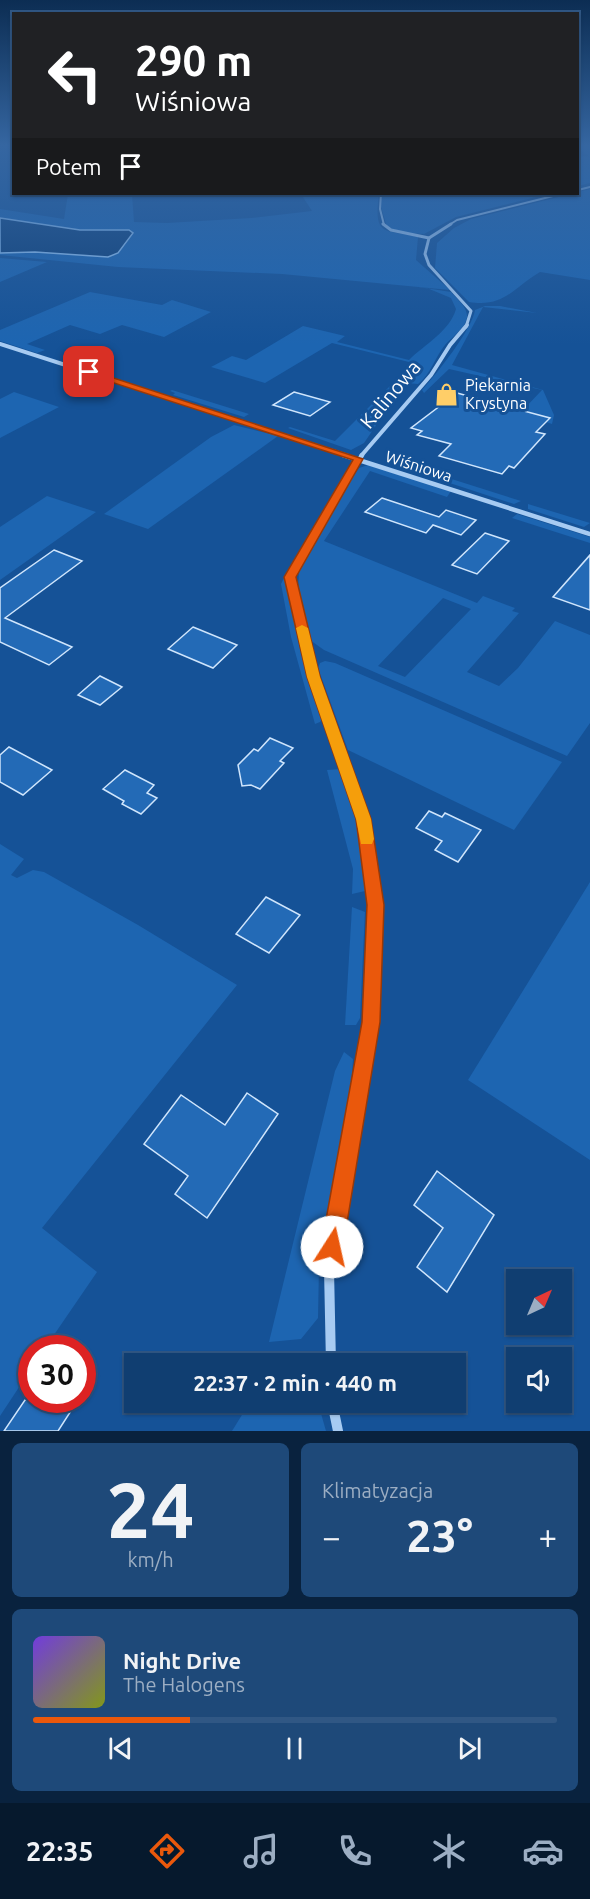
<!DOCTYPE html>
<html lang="pl">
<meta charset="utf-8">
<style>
:root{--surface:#103e71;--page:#1e4979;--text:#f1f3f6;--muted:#9caec3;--line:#305784;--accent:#ea580c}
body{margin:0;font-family:Ubuntu,sans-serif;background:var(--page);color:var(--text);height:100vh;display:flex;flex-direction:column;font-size:22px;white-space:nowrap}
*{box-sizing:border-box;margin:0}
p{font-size:20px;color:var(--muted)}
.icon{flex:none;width:33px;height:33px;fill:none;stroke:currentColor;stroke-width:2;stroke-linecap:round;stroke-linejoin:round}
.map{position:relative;height:1431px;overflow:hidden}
.side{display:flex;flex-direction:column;gap:12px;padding:12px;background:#09223e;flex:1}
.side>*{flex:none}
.banner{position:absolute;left:12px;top:12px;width:567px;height:183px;border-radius:0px;box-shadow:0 2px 4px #0004,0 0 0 2px var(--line);background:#202124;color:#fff;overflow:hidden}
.needle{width:39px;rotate:44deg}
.fabs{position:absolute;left:506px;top:1269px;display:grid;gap:12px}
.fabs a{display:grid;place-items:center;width:66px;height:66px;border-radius:0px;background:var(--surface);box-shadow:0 2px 4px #0004,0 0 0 2px var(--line);font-size:30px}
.speed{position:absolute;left:18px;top:1335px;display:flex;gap:12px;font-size:30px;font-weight:700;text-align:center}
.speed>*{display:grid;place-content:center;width:78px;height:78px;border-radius:50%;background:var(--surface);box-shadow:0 2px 4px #0004,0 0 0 2px var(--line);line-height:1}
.speed .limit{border:9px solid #d22;background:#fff;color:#111}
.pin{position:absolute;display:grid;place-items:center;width:51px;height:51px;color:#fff;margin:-26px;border-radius:12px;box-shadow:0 3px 9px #0006}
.me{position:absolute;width:66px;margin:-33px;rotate:10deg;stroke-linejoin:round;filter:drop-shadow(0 0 4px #0008)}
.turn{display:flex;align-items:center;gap:21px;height:126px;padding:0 24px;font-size:27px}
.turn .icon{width:78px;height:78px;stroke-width:2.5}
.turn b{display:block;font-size:42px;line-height:51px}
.then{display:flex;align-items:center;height:57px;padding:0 24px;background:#0003;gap:12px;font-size:22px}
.big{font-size:45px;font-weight:700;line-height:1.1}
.side .card{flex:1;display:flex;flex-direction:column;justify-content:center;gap:9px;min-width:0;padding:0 21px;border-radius:9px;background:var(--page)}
.side .dial{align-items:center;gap:0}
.dial b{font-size:78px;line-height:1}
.song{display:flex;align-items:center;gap:18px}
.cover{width:72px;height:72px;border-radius:9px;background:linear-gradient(135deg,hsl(260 70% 55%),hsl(70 70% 35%))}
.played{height:6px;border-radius:3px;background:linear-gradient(90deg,var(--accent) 30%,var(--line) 30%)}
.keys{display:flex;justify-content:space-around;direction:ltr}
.heat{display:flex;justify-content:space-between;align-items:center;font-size:33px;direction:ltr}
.side .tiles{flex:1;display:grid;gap:12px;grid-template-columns:1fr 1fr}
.card:last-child{grid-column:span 2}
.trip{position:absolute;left:124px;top:1353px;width:342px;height:60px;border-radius:0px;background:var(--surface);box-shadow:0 2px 4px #0004,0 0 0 2px var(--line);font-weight:700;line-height:60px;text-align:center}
.tabs{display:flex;height:96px;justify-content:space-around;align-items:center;background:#06192d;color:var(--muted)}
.tabs .icon{width:42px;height:42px}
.tabs .current{color:var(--accent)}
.tabs b{font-size:27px;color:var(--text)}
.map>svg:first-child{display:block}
.green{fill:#1d65b1;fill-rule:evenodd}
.water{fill:#0d3d74;stroke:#99c7f5;stroke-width:1.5}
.building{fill:#236ab6;stroke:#cfe5fc;stroke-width:1.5}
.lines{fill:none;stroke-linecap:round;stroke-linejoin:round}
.street-far6{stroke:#a7cbf2;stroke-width:2}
.street-far5{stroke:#a7cbf2;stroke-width:3}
.street-far4{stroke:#a7cbf2;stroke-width:4}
.street-far3{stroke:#a7cbf2;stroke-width:4.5}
.street-far2{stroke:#a7cbf2;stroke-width:6}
.street-far1{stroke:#a7cbf2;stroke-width:8}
.street{stroke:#a7cbf2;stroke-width:10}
.route{fill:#ea580c;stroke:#983908;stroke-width:1.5}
.slow{fill:#f59e0b}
.labels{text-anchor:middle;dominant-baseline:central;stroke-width:6;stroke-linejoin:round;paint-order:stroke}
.far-poi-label{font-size:16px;fill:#fff;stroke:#155297;text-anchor:start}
.far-street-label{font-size:16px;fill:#fff;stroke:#155297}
.street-label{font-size:20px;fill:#fff;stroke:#155297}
</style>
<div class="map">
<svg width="590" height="1431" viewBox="0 0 590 1431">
<rect width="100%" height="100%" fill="#155297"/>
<g class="green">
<polygon points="578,145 590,145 590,183 578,186 578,157 589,156 578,149"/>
<path d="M590,189V280L540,272C513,288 504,308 469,302L435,268L437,243L454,228L471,219Z"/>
<path d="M68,194H132L134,222L167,223L251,218L312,211L301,194H379C373,238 385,229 418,237L416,260L450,290L282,274L118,267L0,255V253L35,252L108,257L125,245L133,233L129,230H80L0,218V209L64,219Z"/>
<polygon points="382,194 548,194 456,217 424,234 398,232 387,227 381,207"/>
<polygon points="0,258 47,262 0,282"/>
<path d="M412,286L451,292C457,299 466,306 467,315C468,326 452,337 445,345C435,357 431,374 418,384L407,383L396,392L386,390L413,363L332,343L265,383L211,367L232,356L246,360L303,326L345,336L337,342L409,360C425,344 450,331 456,309L451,298L427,288Z"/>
<polygon points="90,292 162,305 172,300 211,312 164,337 122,325 100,334 70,325 27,344 45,350 37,353 0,341 0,330"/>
<path d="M500,306L537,313L483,307L452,365L543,390L554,415L552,424L546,422L550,418L523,410L542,390L449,369L424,393L422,390C437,373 472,330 475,310L485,306Z"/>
<polygon points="172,390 249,414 244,417 173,395 175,393 170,391"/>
<polygon points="14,392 59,407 0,438 0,399"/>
<polygon points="381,395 394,399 364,443 351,450 288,428 290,427 335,441"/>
<polygon points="234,425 278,436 148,529 104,514 211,437"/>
<path d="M368,465L451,491L447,497L370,471L324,541L477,603L483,596L515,608L512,611L519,613L467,672L499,686L518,668L555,621L590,635V723L567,756L324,650L310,640L298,590L299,571L350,481L359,468ZM443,598L471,609L405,677L378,666Z"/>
<polygon points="420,469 521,501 514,504 416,472"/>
<polygon points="47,496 96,512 0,580 0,527"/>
<polygon points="528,504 590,523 584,527 528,509"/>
<polygon points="517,514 590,537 590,543 512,518"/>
<polygon points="285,576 301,654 323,718 320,722 315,724 291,637 281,584"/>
<polygon points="325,661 335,663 562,762 514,830 348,750 318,668 320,663"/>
<path d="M341,769C354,810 364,848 365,891L352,894L353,869L327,770Z"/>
<polygon points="0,844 24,859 11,875 17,878 33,870 44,872 138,925 237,985 42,1228 97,1272 45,1348 32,1348 31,1369 0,1416"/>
<polygon points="590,882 590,1160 468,1080"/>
<polygon points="352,907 365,912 360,1018 356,1025 345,1025"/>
<polygon points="344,1052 353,1059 351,1089 319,1266 318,1318 301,1339 269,1342 335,1071"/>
<polygon points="250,1402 318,1403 326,1431 232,1431"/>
</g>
<polygon class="water" points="0,218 80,230 129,230 133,233 118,253 108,257 35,252 0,253"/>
<g class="building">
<polygon points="294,392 330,402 310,416 273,405"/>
<polygon points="457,393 550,418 536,432 545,434 514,468 509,466 502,474 439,456 451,444 417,435 422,431 411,428"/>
<polygon points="382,498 439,517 446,510 476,520 461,535 433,525 426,533 365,512"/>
<polygon points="485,533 509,541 477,574 452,565"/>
<polygon points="54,550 82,561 5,618 72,647 49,665 0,642 0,588"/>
<polygon points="590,555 590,610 553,597"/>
<polygon points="193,627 237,645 213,668 168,649"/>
<polygon points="100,676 122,687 100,705 78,695"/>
<polygon points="270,738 293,748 280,761 284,763 260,789 251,785 242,786 238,765 254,749 258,751"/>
<polygon points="9,747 52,770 23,795 0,782 0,755"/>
<polygon points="125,770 154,785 147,793 157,798 141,814 122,804 124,801 103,789"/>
<polygon points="429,811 442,817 445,813 481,830 458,862 435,850 442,841 416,828"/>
<polygon points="266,897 300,915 269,953 236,934"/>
<polygon points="247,1093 278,1114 207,1218 175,1194 188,1176 144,1144 181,1095 225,1125"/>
<polygon points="437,1171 494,1215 447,1292 417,1267 443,1228 414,1205"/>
<polygon points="25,1400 78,1400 58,1431 4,1431"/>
</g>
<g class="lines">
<g class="street-far6">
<polyline points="578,190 590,187"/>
<polyline points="381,194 380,209 384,225"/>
<polyline points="449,225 457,220 561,194"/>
</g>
<g class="street-far5">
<polyline points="383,224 391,230 429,238 425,254 429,265 471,311 466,327"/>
<polyline points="429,238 451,224"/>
</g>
<g class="street-far4">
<polyline points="0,344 348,456"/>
<polyline points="361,456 431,375 450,345 467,325"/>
</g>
<g class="street-far3">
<polyline points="343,455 590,534"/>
<polyline points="300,620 290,577 362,455"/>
</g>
<polyline class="street-far2" points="300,619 313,677 364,819 365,829"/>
<polyline class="street-far1" points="359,1094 371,1022 375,905 365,828"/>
<g class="street">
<polyline points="331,1364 329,1269 359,1093"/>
<polyline points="332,1402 338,1431"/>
</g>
</g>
<linearGradient id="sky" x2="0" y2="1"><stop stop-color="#0c2d53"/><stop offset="0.42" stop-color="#3566a1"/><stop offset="1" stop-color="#3566a1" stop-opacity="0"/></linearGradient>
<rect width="590" height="345" fill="url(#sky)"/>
<polygon class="route" points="89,370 363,459 296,577 320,677 371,819 384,905 380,1022 343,1247 340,1255 332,1258 325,1255 321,1247 362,1022 367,905 356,819 307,677 284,577 353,460 86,374 86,371"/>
<polygon class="slow" points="302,625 308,628 320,677 371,819 374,839 372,844 361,844 356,819 307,677 296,628"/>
<defs>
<symbol id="shop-bare" viewBox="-9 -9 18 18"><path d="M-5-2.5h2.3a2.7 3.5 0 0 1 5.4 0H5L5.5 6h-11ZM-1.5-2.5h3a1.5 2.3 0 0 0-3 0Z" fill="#ffce68" stroke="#155297" stroke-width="2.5" paint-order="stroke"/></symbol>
</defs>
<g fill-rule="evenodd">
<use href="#shop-bare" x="430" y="378" width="33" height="33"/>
</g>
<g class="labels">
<g class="far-poi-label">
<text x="465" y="385">Piekarnia<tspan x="465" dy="18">Krystyna</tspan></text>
</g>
<g class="far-street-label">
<text transform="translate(419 466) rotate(18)">Wiśniowa</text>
</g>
<g class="street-label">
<text transform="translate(390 394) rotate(-50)">Kalinowa</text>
</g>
</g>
</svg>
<div class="fabs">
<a><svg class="needle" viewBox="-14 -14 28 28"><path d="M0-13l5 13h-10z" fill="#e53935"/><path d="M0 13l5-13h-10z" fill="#9caec3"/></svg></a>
<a><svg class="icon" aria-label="sound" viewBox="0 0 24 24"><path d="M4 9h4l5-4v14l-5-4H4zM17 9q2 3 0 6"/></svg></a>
</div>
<div class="speed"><div class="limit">30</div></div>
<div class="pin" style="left:89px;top:372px;background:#d93025"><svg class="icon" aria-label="arrive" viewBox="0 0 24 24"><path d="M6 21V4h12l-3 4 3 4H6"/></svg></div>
<svg class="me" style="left:332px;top:1247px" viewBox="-20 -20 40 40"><circle r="19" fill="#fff"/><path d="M0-13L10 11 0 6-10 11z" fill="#ea580c"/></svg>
<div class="trip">22:37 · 2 min · 440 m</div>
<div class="banner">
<div class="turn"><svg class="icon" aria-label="left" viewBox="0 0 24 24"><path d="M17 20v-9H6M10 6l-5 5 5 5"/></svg><div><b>290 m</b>Wiśniowa</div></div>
<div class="then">Potem<svg class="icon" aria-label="arrive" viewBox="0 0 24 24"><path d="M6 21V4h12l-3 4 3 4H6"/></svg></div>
</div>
</div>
<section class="side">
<div class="tiles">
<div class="card dial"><b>24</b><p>km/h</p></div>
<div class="card"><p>Klimatyzacja</p>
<div class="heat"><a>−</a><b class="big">23°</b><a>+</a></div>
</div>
<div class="card">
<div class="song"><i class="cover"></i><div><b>Night Drive</b><p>The Halogens</p></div></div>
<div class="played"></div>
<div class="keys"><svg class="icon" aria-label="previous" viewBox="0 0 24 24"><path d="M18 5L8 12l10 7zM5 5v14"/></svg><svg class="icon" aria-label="pause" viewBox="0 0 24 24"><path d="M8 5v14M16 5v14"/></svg><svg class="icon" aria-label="next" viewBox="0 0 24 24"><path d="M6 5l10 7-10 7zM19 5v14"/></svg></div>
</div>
</div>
</section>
<nav class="tabs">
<b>22:35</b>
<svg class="icon current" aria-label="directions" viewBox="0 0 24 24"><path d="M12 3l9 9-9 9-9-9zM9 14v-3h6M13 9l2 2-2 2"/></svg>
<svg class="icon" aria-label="music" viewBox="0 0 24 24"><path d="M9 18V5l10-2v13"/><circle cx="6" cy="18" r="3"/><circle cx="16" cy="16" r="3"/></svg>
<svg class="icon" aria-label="phone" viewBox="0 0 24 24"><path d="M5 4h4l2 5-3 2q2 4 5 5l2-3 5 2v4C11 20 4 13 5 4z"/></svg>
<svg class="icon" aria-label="climate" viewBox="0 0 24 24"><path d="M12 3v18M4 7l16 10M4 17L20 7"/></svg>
<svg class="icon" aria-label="car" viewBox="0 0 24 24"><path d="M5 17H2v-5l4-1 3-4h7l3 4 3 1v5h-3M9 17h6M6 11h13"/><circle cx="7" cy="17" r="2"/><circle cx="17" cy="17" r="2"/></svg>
</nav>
